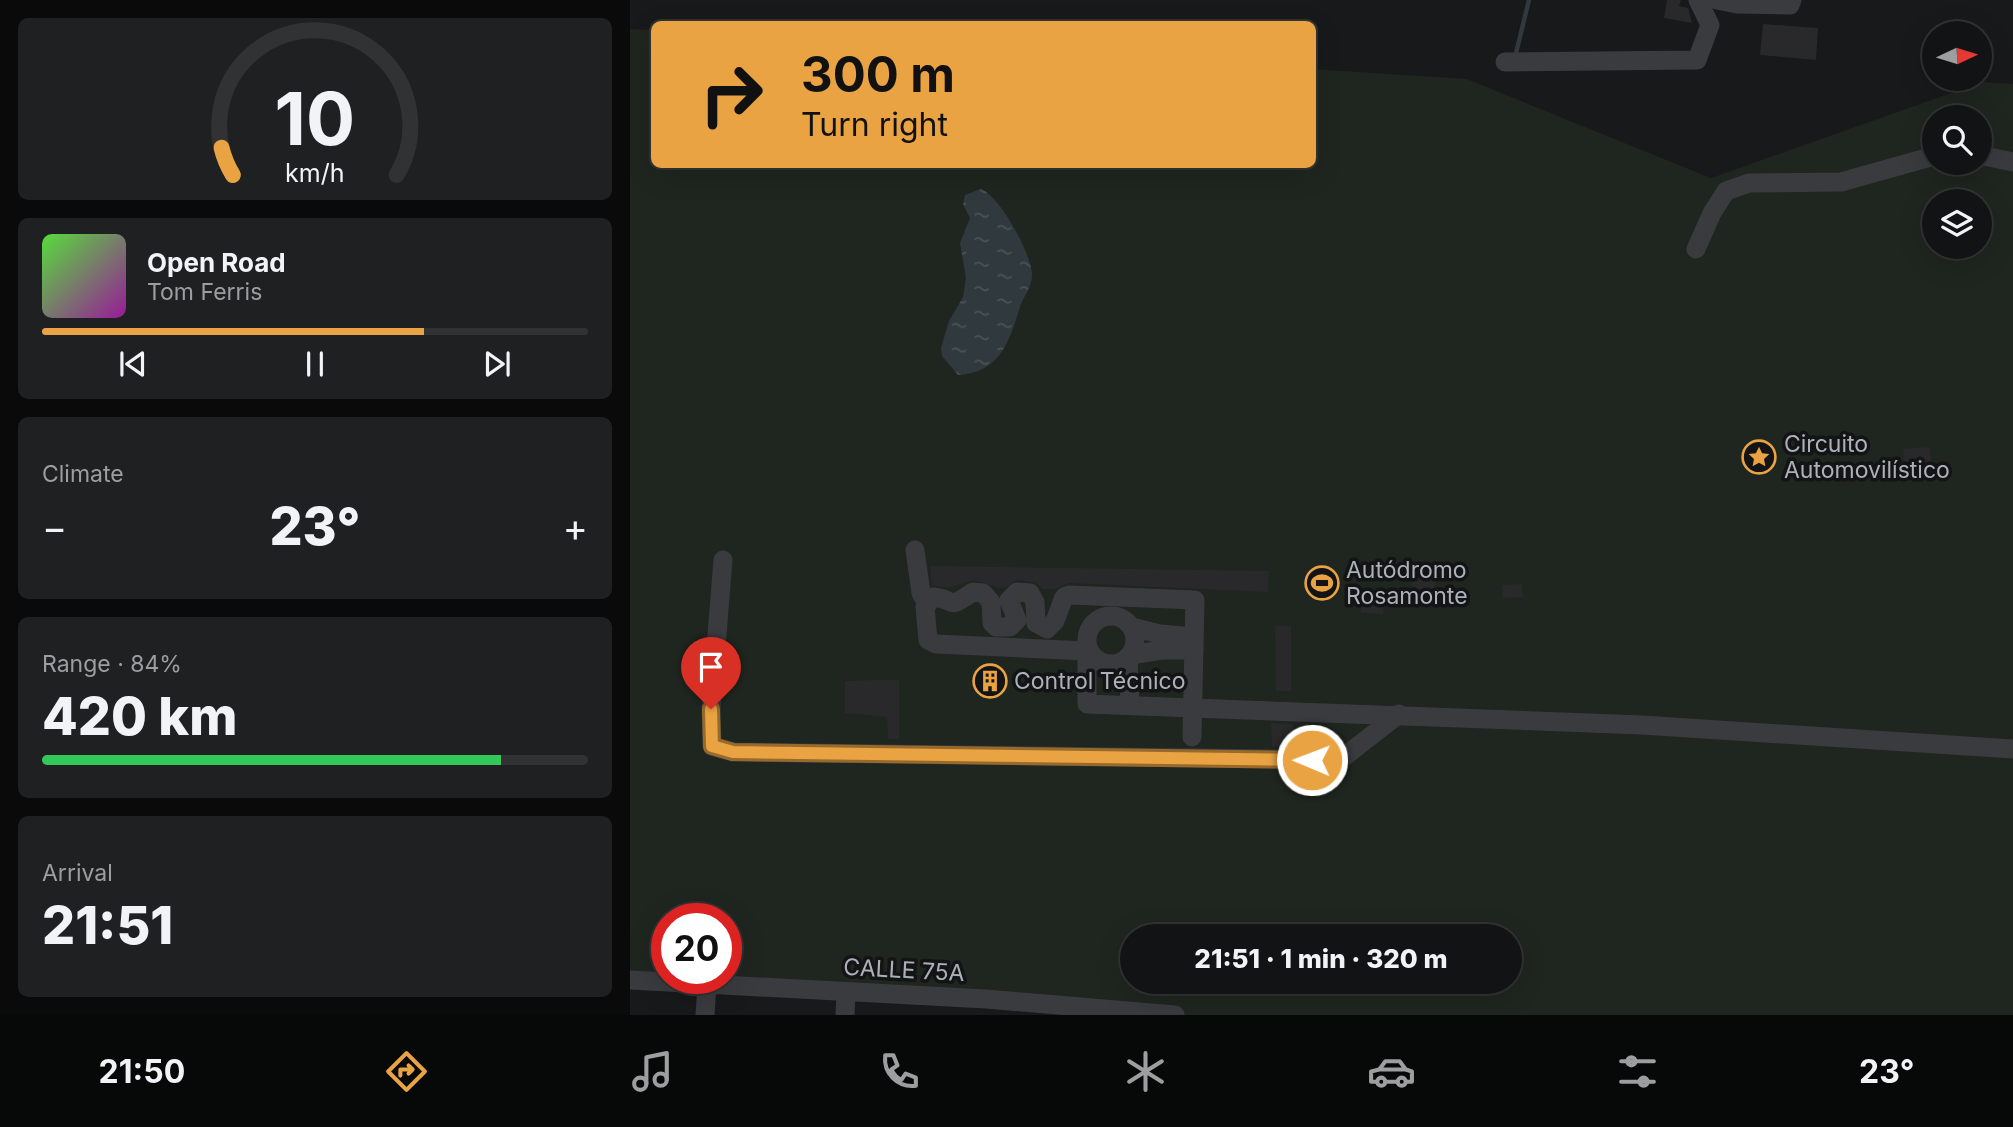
<!DOCTYPE html>
<meta charset="utf-8">
<style>
:root{--surface:#121314;--page:#1f2022;--text:#f1f3f6;--muted:#9c9ea0;--line:#313234;--accent:#e9a342}
body{margin:0;font-family:Inter,sans-serif;background:var(--page);color:var(--text);height:100vh;display:flex;flex-direction:column;font-size:26px;white-space:nowrap}
*{box-sizing:border-box;margin:0}
p{font-size:23px;color:var(--muted)}
.icon{flex:none;width:38px;height:38px;fill:none;stroke:currentColor;stroke-width:2;stroke-linecap:round;stroke-linejoin:round}
.map{position:relative;flex:1;overflow:hidden}
.drawer{display:flex;flex-direction:column;gap:18px;padding:18px;background:#0a0a0b;width:630px}
.drawer>*{flex:none}
.top-card{position:absolute;left:21px;top:21px;width:665px;height:147px;border-radius:10px;box-shadow:0 7px 28px #0002,0 0 0 2px var(--line);background:#e9a342;color:#111;overflow:hidden}
.needle{width:46px;rotate:86deg}
.tools{position:absolute;left:1292px;top:21px;display:grid;gap:14px}
.tools a{display:grid;place-items:center;width:70px;height:70px;border-radius:50%;background:var(--surface);box-shadow:0 7px 28px #0002,0 0 0 2px var(--line);font-size:35px}
.speed{position:absolute;left:21px;top:903px;display:flex;gap:14px;font-size:35px;font-weight:700;text-align:center}
.speed>*{display:grid;place-content:center;width:91px;height:91px;border-radius:50%;background:var(--surface);box-shadow:0 7px 28px #0002,0 0 0 2px var(--line);line-height:1}
.speed .limit{border:10px solid #d22;background:#fff;color:#111}
.pin{position:absolute;display:grid;place-items:center;width:60px;height:60px;color:#fff;margin:-72px -30px;border-radius:50% 50% 50% 0;rotate:-45deg;box-shadow:0 0 7px #0007}
.pin .icon{rotate:45deg}
.me{position:absolute;width:77px;margin:-38px;rotate:271deg;stroke-linejoin:round;filter:drop-shadow(0 0 5px #0008)}
.turn{display:flex;align-items:center;gap:24px;height:147px;padding:0 35px;font-size:32px}
.turn .icon{width:91px;height:91px;stroke-width:2.5}
.turn b{display:block;font-size:49px;line-height:60px}
.big{font-size:52px;font-weight:800;line-height:1.1}
.drawer .widget{flex:1;display:flex;flex-direction:column;justify-content:center;gap:10px;min-width:0;padding:0 24px;border-radius:10px;background:var(--page)}
.drawer .dial{align-items:center;gap:0}
.dial svg{height:182px;overflow:visible;fill:none;stroke:var(--line);stroke-width:7;stroke-linecap:round;text-anchor:middle}
.dial text{fill:var(--text);stroke:none}
.song{display:flex;align-items:center;gap:21px}
.cover{width:84px;height:84px;border-radius:10px;background:linear-gradient(135deg,hsl(110 70% 55%),hsl(300 70% 35%))}
.played{height:7px;border-radius:4px;background:linear-gradient(90deg,var(--accent) 70%,var(--line) 70%)}
.keys{display:flex;justify-content:space-around;direction:ltr}
.heat{display:flex;justify-content:space-between;align-items:center;font-size:38px;direction:ltr}
.charge{height:10px;border-radius:5px;background:linear-gradient(90deg,#34c759 84%,var(--line) 0)}
.trip{position:absolute;left:490px;top:924px;width:402px;height:70px;border-radius:35px;background:var(--surface);box-shadow:0 7px 28px #0002,0 0 0 2px var(--line);font-weight:800;line-height:70px;text-align:center}
.dock{display:flex;height:112px;justify-content:space-around;align-items:center;background:#070808;color:var(--muted)}
.dock .icon{width:49px;height:49px}
.dock .current{color:var(--accent)}
.dock b{font-size:32px;color:var(--text)}
main{display:flex;flex:1;min-height:0}
.map>svg:first-child{display:block}
.pitch{fill:#1f251f;fill-rule:evenodd}
.water{fill:url(#water-ripples)}
.lines{fill:none;stroke-linecap:round;stroke-linejoin:round}
.stream{stroke:#2f393e;stroke-width:4.5}
.building{fill:#29292b}
.minor{stroke:#3a3b3f;stroke-width:19}
.route-casing{stroke:#976a2b;stroke-width:18}
.route{stroke:#e9a342;stroke-width:12}
.labels{text-anchor:middle;dominant-baseline:central;stroke-width:7;stroke-linejoin:round;paint-order:stroke}
.poi-label{font-size:23px;fill:#acb1b9;stroke:#131416;text-anchor:start}
.street-label{font-size:23px;fill:#acb1b9;stroke:#131416}
</style>
<main>
<section class="drawer">
<div class="widget dial"><svg viewBox="0 0 100 80">
<path d="M14 69A42 42 0 1 1 86 69"/>
<path d="M14 69A42 42 0 0 1 9 57" stroke="#e9a342"/>
<text x="50" y="56" font-size="32" font-weight="700">10</text>
<text x="50" y="72" font-size="11">km/h</text>
</svg></div>
<div class="widget">
<div class="song"><i class="cover"></i><div><b>Open Road</b><p>Tom Ferris</p></div></div>
<div class="played"></div>
<div class="keys"><svg class="icon" aria-label="previous" viewBox="0 0 24 24"><path d="M18 5L8 12l10 7zM5 5v14"/></svg><svg class="icon" aria-label="pause" viewBox="0 0 24 24"><path d="M8 5v14M16 5v14"/></svg><svg class="icon" aria-label="next" viewBox="0 0 24 24"><path d="M6 5l10 7-10 7zM19 5v14"/></svg></div>
</div>
<div class="widget"><p>Climate</p>
<div class="heat"><a>−</a><b class="big">23°</b><a>+</a></div>
</div>
<div class="widget"><p>Range · 84%</p><b class="big">420 km</b><div class="charge"></div></div>
<div class="widget"><p>Arrival</p><b class="big">21:51</b></div>
</section>
<div class="map">
<svg width="1383" height="1015" viewBox="0 0 1383 1015">
<defs>
<pattern id="water-ripples" width="26" height="14" patternUnits="userSpaceOnUse" patternTransform="scale(1.75)"><rect width="26" height="14" fill="#2f393e"/><path d="M2 4q2-2 4 0t4 0M15 11q2-2 4 0t4 0" fill="none" stroke="#4a5358"/></pattern>
</defs>
<rect width="100%" height="100%" fill="#18191a"/>
<path class="pitch" d="M0,29L24,30V164H682L683,69L837,79L1081,178L1352,82L1383,84V1015H469L0,982ZM1304,117H1349V163H1304ZM1304,201H1349V247H1304ZM37,919H96V978H37ZM502,936H880V982H502Z"/>
<path class="water" d="M351,189C370,196 402,255 402,275C402,288 392,298 389,310C378,345 369,372 328,375L312,356L311,348L319,321L333,297L336,278L330,243L340,218L333,204L335,195Z"/>
<g class="lines">
<polyline class="stream" points="885,57 899,0"/>
</g>
<g class="building">
<polygon points="1037,0 1051,0 1049,6 1058,8 1062,23 1034,18"/>
<polygon points="1133,24 1188,28 1186,60 1130,55"/>
<polygon points="1300,447 1302,470 1276,472 1273,449"/>
<polygon points="300,566 639,571 638,592 439,583 425,589 412,589 406,582 388,580 373,589 344,580 319,588 302,585"/>
<polygon points="801,574 807,580 801,601 789,601 786,587 780,586 787,575"/>
<polygon points="892,584 893,597 873,598 872,585"/>
<polygon points="731,595 753,595 753,614 731,613"/>
<polygon points="645,626 661,626 661,691 646,691"/>
<polygon points="375,669 376,692 345,693 344,670"/>
<polygon points="247,680 269,680 269,739 258,739 257,717 215,713 215,681"/>
<polygon points="641,723 663,724 664,747 642,747"/>
</g>
<g class="lines">
<g class="minor">
<polyline points="1087,0 1107,4 1160,5 1162,0"/>
<polyline points="875,62 1067,60 1080,25 1068,0"/>
<polyline points="1349,155 1383,162"/>
<polyline points="1066,249 1082,213 1096,191 1119,183 1211,182 1304,156"/>
<polyline points="285,550 291,593 297,603"/>
<polyline points="93,560 81,709 82,746 103,752 710,760 769,714"/>
<circle cx="481" cy="640" r="24"/>
<polyline points="502,627 530,634 564,637"/>
<polyline points="457,646 457,704 1012,725 1383,749"/>
<path d="M457,651L306,644L298,640L295,607L303,597C330,600 314,611 343,592L353,593L361,602L362,623L366,627H380L387,620L379,600L387,592L400,593L405,602L406,623L417,629L425,621L434,597L439,595L565,600L562,737"/>
<polyline points="500,655 532,650 564,650"/>
<polyline points="498,657 500,705"/>
<polyline points="0,980 356,999 545,1015"/>
<polyline points="75,1015 77,985"/>
<polyline points="215,1015 216,992"/>
</g>
</g>
<g class="lines">
<defs>
<polyline id="route" points="81,709 82,746 103,752 682,760"/>
</defs>
<use href="#route" class="route-casing"/>
<use href="#route" class="route"/>
</g>
<defs>
<symbol id="sight-ring" viewBox="-11 -11 22 22"><circle r="9.5" fill="#131416" stroke="#e9a342" stroke-width="1.5"/><path d="M0-6L1.8-2.2L6-1.7L2.9 1.2L3.7 5.4L0 3.3L-3.7 5.4L-2.9 1.2L-6-1.7L-1.8-2.2Z" fill="#e9a342"/></symbol>
<symbol id="stadium-ring" viewBox="-11 -11 22 22"><circle r="9.5" fill="#131416" stroke="#e9a342" stroke-width="1.5"/><path d="M0-5a6.5 5 0 1 0 0 10a6.5 5 0 1 0 0-10ZM-3.5-1.8h7v3.6h-7Z" fill="#e9a342"/></symbol>
<symbol id="building-ring" viewBox="-11 -11 22 22"><circle r="9.5" fill="#131416" stroke="#e9a342" stroke-width="1.5"/><path d="M-4-6H4V6H1V3H-1V6H-4ZM-2.5-4.3h1.7v1.8h-1.7ZM.8-4.3h1.7v1.8H.8ZM-2.5-1h1.7V.8h-1.7ZM.8-1h1.7V.8H.8Z" fill="#e9a342"/></symbol>
</defs>
<g fill-rule="evenodd">
<use href="#sight-ring" x="1110" y="438" width="38" height="38"/>
<use href="#stadium-ring" x="673" y="564" width="38" height="38"/>
<use href="#building-ring" x="341" y="662" width="38" height="38"/>
</g>
<g class="labels">
<g class="poi-label">
<text x="1154" y="444">Circuito<tspan x="1154" dy="26">Automovilístico</tspan></text>
<text x="716" y="570">Autódromo<tspan x="716" dy="26">Rosamonte</tspan></text>
<text x="384" y="681">Control Técnico</text>
</g>
<g class="street-label">
<text transform="translate(274 970) rotate(3)">CALLE 75A</text>
</g>
</g>
</svg>
<div class="tools">
<a><svg class="needle" viewBox="-14 -14 28 28"><path d="M0-13l5 13h-10z" fill="#e53935"/><path d="M0 13l5-13h-10z" fill="#9c9ea0"/></svg></a>
<a><svg class="icon" aria-label="search" viewBox="0 0 24 24"><circle cx="10" cy="10" r="6"/><path d="M15 15l6 6"/></svg></a>
<a><svg class="icon" aria-label="layers" viewBox="0 0 24 24"><path d="M12 4l9 5-9 5-9-5zM3 14l9 5 9-5"/></svg></a>
</div>
<div class="speed"><div class="limit">20</div></div>
<div class="pin" style="left:81px;top:709px;background:#d93025"><svg class="icon" aria-label="arrive" viewBox="0 0 24 24"><path d="M6 21V4h12l-3 4 3 4H6"/></svg></div>
<svg class="me" style="left:682px;top:760px" viewBox="-20 -20 40 40"><circle r="17" fill="#e9a342" stroke="#fff" stroke-width="3"/><path d="M0-11L8 9 0 5-8 9z" fill="#fff"/></svg>
<div class="trip">21:51 · 1 min · 320 m</div>
<div class="top-card">
<div class="turn"><svg class="icon" aria-label="right" viewBox="0 0 24 24"><path d="M7 20v-9h11M14 6l5 5-5 5"/></svg><div><b>300 m</b>Turn right</div></div>
</div>
</div>
</main>
<nav class="dock">
<b>21:50</b>
<svg class="icon current" aria-label="directions" viewBox="0 0 24 24"><path d="M12 3l9 9-9 9-9-9zM9 14v-3h6M13 9l2 2-2 2"/></svg>
<svg class="icon" aria-label="music" viewBox="0 0 24 24"><path d="M9 18V5l10-2v13"/><circle cx="6" cy="18" r="3"/><circle cx="16" cy="16" r="3"/></svg>
<svg class="icon" aria-label="phone" viewBox="0 0 24 24"><path d="M5 4h4l2 5-3 2q2 4 5 5l2-3 5 2v4C11 20 4 13 5 4z"/></svg>
<svg class="icon" aria-label="climate" viewBox="0 0 24 24"><path d="M12 3v18M4 7l16 10M4 17L20 7"/></svg>
<svg class="icon" aria-label="car" viewBox="0 0 24 24"><path d="M5 17H2v-5l4-1 3-4h7l3 4 3 1v5h-3M9 17h6M6 11h13"/><circle cx="7" cy="17" r="2"/><circle cx="17" cy="17" r="2"/></svg>
<svg class="icon" aria-label="filters" viewBox="0 0 24 24"><path d="M4 7h16M4 17h16"/><circle cx="9" cy="7" r="2"/><circle cx="15" cy="17" r="2"/></svg>
<b>23°</b>
</nav>
